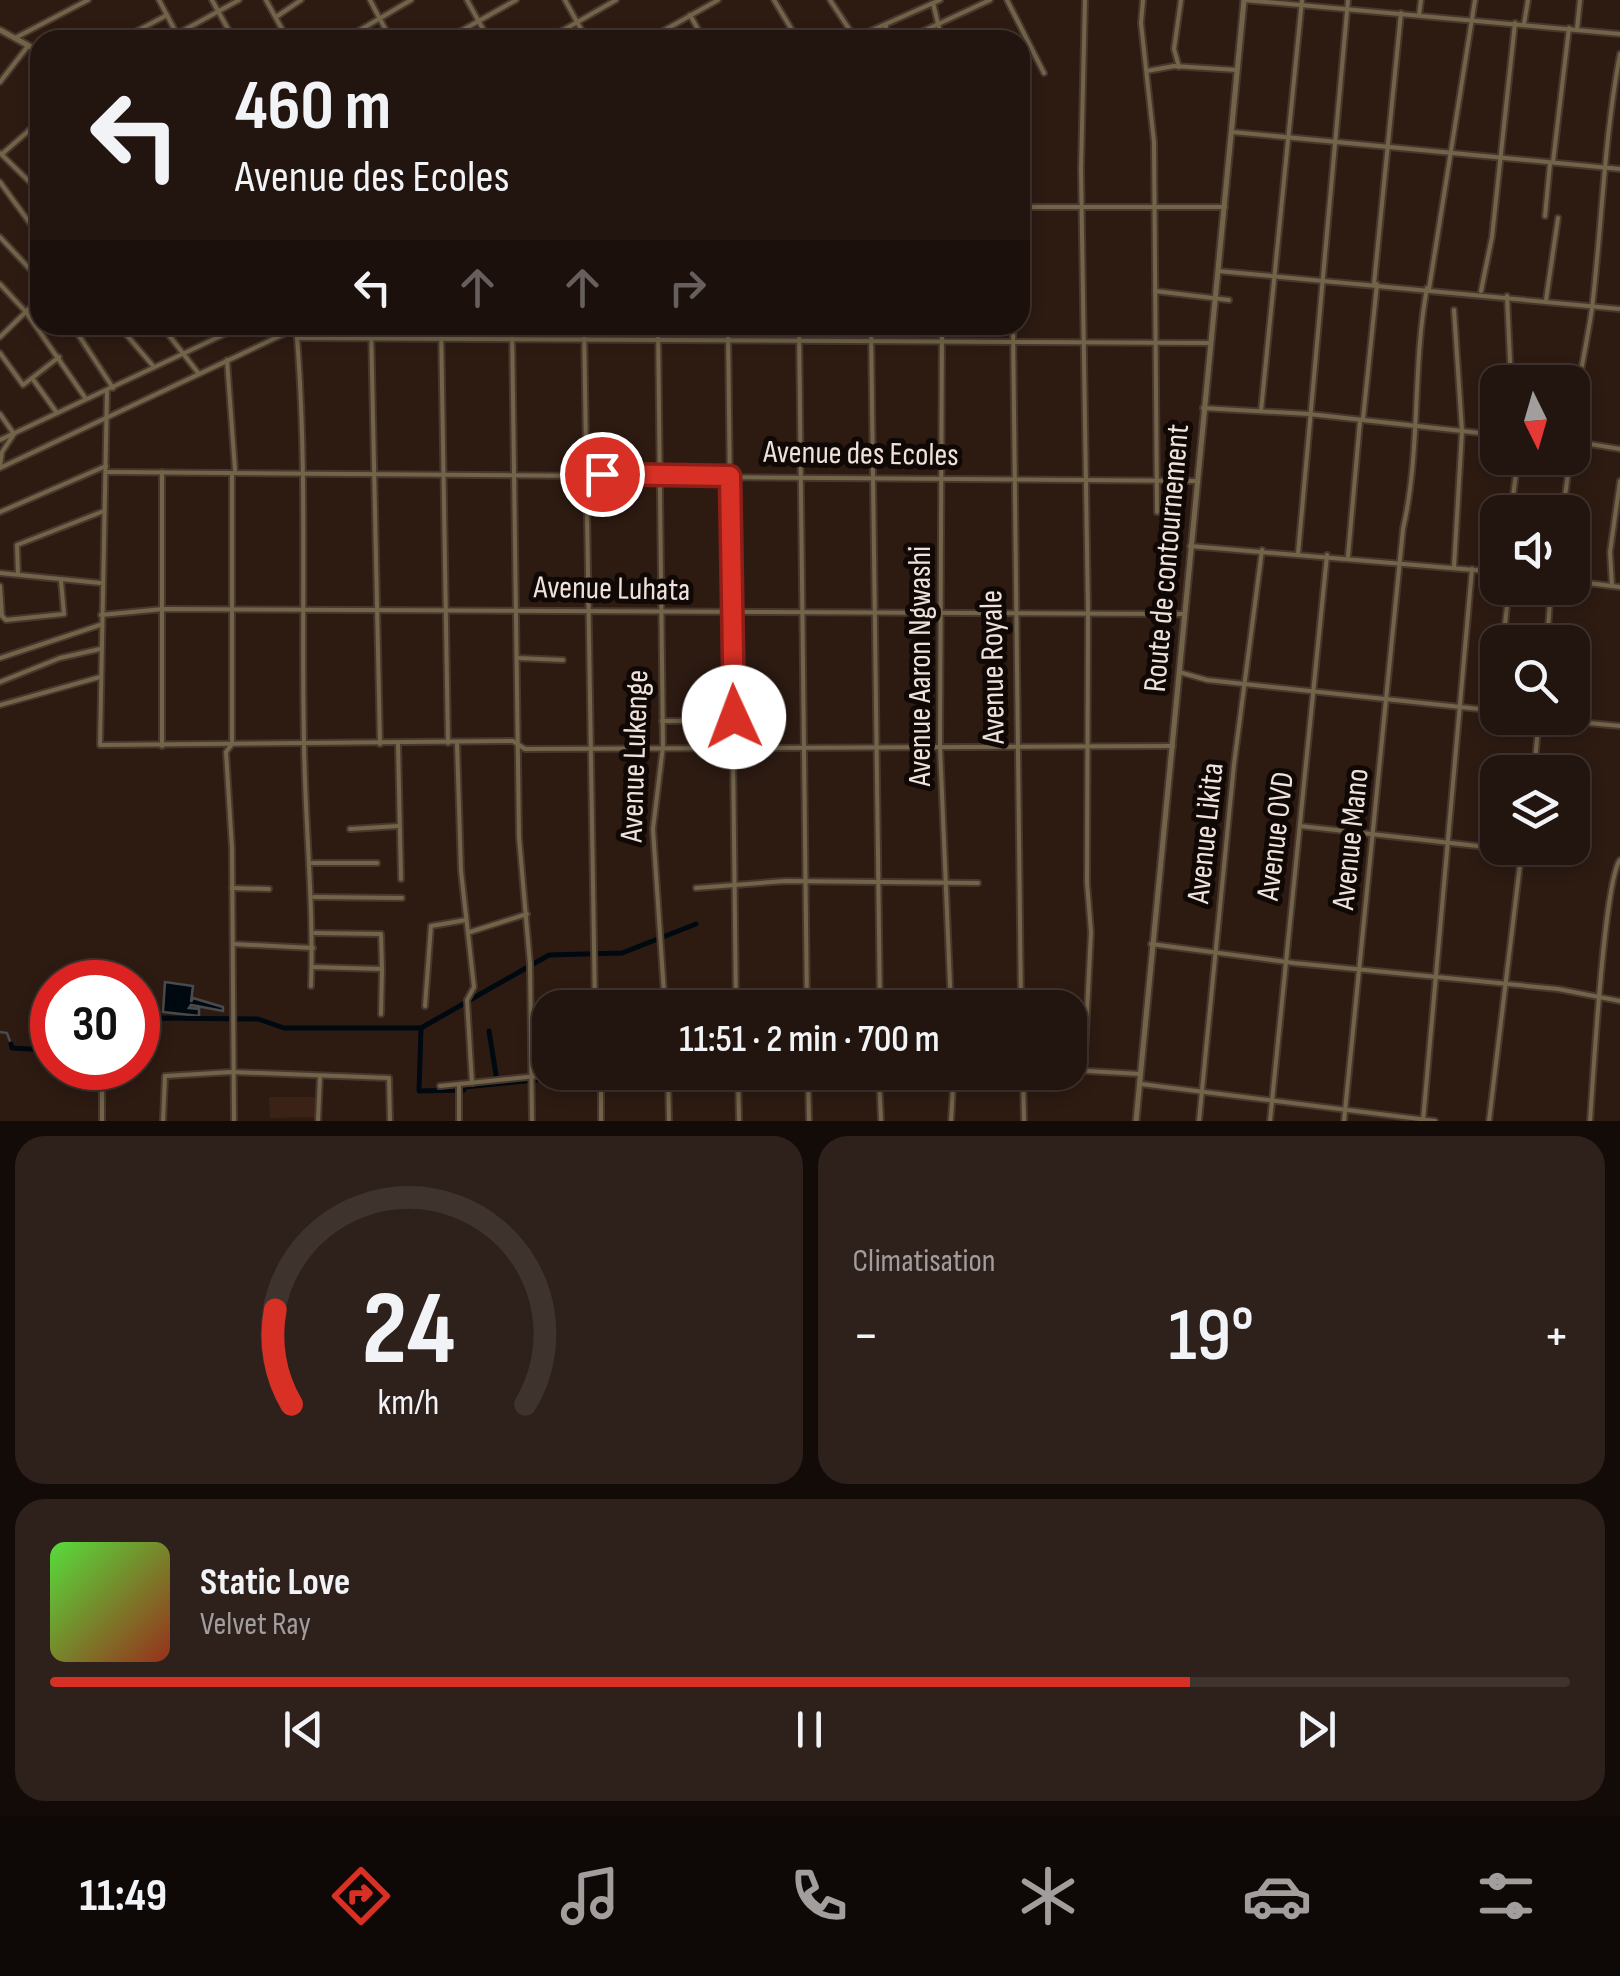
<!DOCTYPE html>
<html lang="fr">
<meta charset="utf-8">
<style>
:root{--surface:#22140e;--page:#2e211c;--text:#f1f3f6;--muted:#a29e9e;--line:#3f332e;--accent:#d93025}
body{margin:0;font-family:"Sofia Sans Condensed",sans-serif;background:var(--page);color:var(--text);height:100vh;display:flex;flex-direction:column;font-size:38px;white-space:nowrap}
*{box-sizing:border-box;margin:0}
p{font-size:32px;color:var(--muted)}
.icon{flex:none;width:55px;height:55px;fill:none;stroke:currentColor;stroke-width:2;stroke-linecap:round;stroke-linejoin:round}
.map{position:relative;height:1121px;overflow:hidden}
.panel{display:flex;flex-direction:column;gap:15px;padding:15px;background:#130b08;flex:1}
.panel>*{flex:none}
.hud{position:absolute;left:30px;top:30px;width:1000px;height:305px;border-radius:30px;box-shadow:0 5px 15px #0003,0 0 0 2px var(--line);background:#22140e;color:var(--text);overflow:hidden}
.needle{width:65px;rotate:175deg}
.fabs{position:absolute;left:1480px;top:365px;display:grid;gap:20px}
.fabs a{display:grid;place-items:center;width:110px;height:110px;border-radius:20px;background:var(--surface);box-shadow:0 5px 15px #0003,0 0 0 2px var(--line);font-size:50px}
.speed{position:absolute;left:30px;top:960px;display:flex;gap:20px;font-size:50px;font-weight:700;text-align:center}
.speed>*{display:grid;place-content:center;width:130px;height:130px;border-radius:50%;background:var(--surface);box-shadow:0 5px 15px #0003,0 0 0 2px var(--line);line-height:1}
.speed .limit{border:15px solid #d22;background:#fff;color:#111}
.pin{position:absolute;display:grid;place-items:center;width:85px;height:85px;color:#fff;margin:-42px;border:5px solid #fff;border-radius:50%;box-shadow:0 2px 10px #0007}
.me{position:absolute;width:110px;margin:-55px;rotate:358deg;stroke-linejoin:round;filter:drop-shadow(0 0 8px #0008)}
.turn{display:flex;align-items:center;gap:35px;height:210px;padding:0 40px;font-size:45px}
.turn .icon{width:130px;height:130px;stroke-width:2.5}
.turn b{display:block;font-size:70px;line-height:85px}
.lanes{display:flex;align-items:center;height:95px;padding:0 40px;background:#0003;justify-content:center;gap:50px;direction:ltr}
.lanes .off{opacity:.35}
.big{font-size:75px;font-weight:600;line-height:1.1}
.panel .card{flex:1;display:flex;flex-direction:column;justify-content:center;gap:15px;min-width:0;padding:0 35px;border-radius:30px;background:var(--page)}
.panel .dial{align-items:center;gap:0}
.dial svg{height:260px;overflow:visible;fill:none;stroke:var(--line);stroke-width:7;stroke-linecap:round;text-anchor:middle}
.dial text{fill:var(--text);stroke:none}
.song{display:flex;align-items:center;gap:30px}
.cover{width:120px;height:120px;border-radius:15px;background:linear-gradient(135deg,hsl(110 70% 55%),hsl(10 70% 35%))}
.played{height:10px;border-radius:5px;background:linear-gradient(90deg,var(--accent) 75%,var(--line) 75%)}
.keys{display:flex;justify-content:space-around;direction:ltr}
.heat{display:flex;justify-content:space-between;align-items:center;font-size:55px;direction:ltr}
.panel .tiles{flex:1;display:grid;gap:15px;grid-template-columns:1fr 1fr}
.card:last-child{grid-column:span 2}
.trip{position:absolute;left:532px;top:990px;width:555px;height:100px;border-radius:30px;background:var(--surface);box-shadow:0 5px 15px #0003,0 0 0 2px var(--line);font-weight:600;line-height:100px;text-align:center}
.tab-bar{display:flex;height:160px;justify-content:space-around;align-items:center;background:#0e0806;color:var(--muted)}
.tab-bar .icon{width:70px;height:70px}
.tab-bar .on{color:var(--accent)}
.tab-bar b{font-size:45px;color:var(--text)}
.map>svg:first-child{display:block}
.built{fill:#3b2216}
.water{fill:#000910;stroke:#484a4d;stroke-width:2.5}
.lines{fill:none;stroke-linecap:round;stroke-linejoin:round}
.stream{stroke:#484a4d;stroke-width:2.5}
.canal{stroke:#000910;stroke-width:5}
.minor-casing{stroke:#48372e;stroke-width:8}
.tertiary-casing{stroke:#48372e;stroke-width:9}
.minor{stroke:#726448;stroke-width:4}
.tertiary{stroke:#726448;stroke-width:5}
.route-casing{stroke:#8d1f18;stroke-width:25}
.route{stroke:#d93025;stroke-width:18}
.labels{text-anchor:middle;dominant-baseline:central;stroke-width:10;stroke-linejoin:round;paint-order:stroke}
.street-label{font-size:32px;fill:#efe2dc;stroke:#0f0805}
</style>
<div class="map">
<svg width="1620" height="1121" viewBox="0 0 1620 1121">
<rect width="100%" height="100%" fill="#2d1b12"/>
<polygon class="built" points="269,1097 317,1097 317,1117 270,1118"/>
<polygon class="water" points="165,982 193,986 191,1002 193,998 223,1007 223,1011 191,1005 189,1008 199,1009 199,1016 163,1012"/>
<g class="lines">
<polyline class="stream" points="0,1032 7,1033 11,1044"/>
<g class="canal">
<polyline points="138,1023 150,1018 258,1019 284,1028 421,1028 549,955 622,953 696,924"/>
<polyline points="421,1028 419,1091 464,1090 464,1087 616,1072"/>
<polyline points="489,1031 497,1081"/>
<polyline points="11,1044 12,1048 46,1050 47,1056 52,1055"/>
</g>
<defs>
<g id="minor">
<polyline points="159,0 180,40"/>
<polyline points="212,0 234,40"/>
<polyline points="266,0 288,40"/>
<polyline points="370,0 391,40"/>
<polyline points="467,0 489,40"/>
<polyline points="565,0 587,40"/>
<polyline points="774,0 798,40"/>
<polyline points="830,0 855,38"/>
<polyline points="1007,0 1044,73"/>
<polyline points="1143,0 1141,23 1154,142 1157,512"/>
<polyline points="1244,0 1620,34"/>
<polyline points="933,3 942,40"/>
<polyline points="690,15 704,40"/>
<polyline points="1419,15 1421,0"/>
<polyline points="276,17 301,0"/>
<polyline points="1524,24 1528,0"/>
<polyline points="1577,29 1580,0"/>
<polyline points="177,34 239,0"/>
<polyline points="15,38 88,0"/>
<polyline points="120,40 167,15"/>
<polyline points="343,40 411,0"/>
<polyline points="445,40 516,0"/>
<polyline points="546,40 616,0"/>
<polyline points="647,40 718,0"/>
<polyline points="850,40 940,0"/>
<polyline points="885,40 886,25"/>
<polyline points="904,40 990,0"/>
<polyline points="1179,67 1174,49 1181,0"/>
<polyline points="1147,71 1174,66 1237,70"/>
<polyline points="0,82 28,46"/>
<polyline points="29,130 40,141"/>
<polyline points="1232,132 1620,169"/>
<polyline points="0,153 40,192"/>
<polyline points="2,154 40,121"/>
<polyline points="1553,162 1569,28"/>
<polyline points="0,182 40,237"/>
<polyline points="1020,207 1225,207"/>
<polyline points="1545,216 1550,164"/>
<polyline points="0,237 40,280"/>
<polyline points="1218,271 1620,309"/>
<polyline points="0,284 26,312 86,399"/>
<polyline points="1374,284 1401,13"/>
<polyline points="1429,289 1475,0"/>
<polyline points="1155,291 1229,300"/>
<polyline points="1481,291 1492,237 1515,23"/>
<polyline points="1507,296 1511,382"/>
<polyline points="1546,300 1558,218"/>
<polyline points="72,325 113,388"/>
<polyline points="118,325 154,367"/>
<polyline points="161,325 199,374"/>
<path d="M296,325C308,464 301,604 304,743C305,825 314,904 311,986"/>
<polyline points="371,325 380,744"/>
<polyline points="441,325 448,743"/>
<polyline points="512,325 519,837 530,964 532,1121"/>
<polyline points="584,325 595,1008"/>
<polyline points="658,325 663,746 653,829 665,1008"/>
<polyline points="728,325 736,1008"/>
<polyline points="799,325 807,1008"/>
<polyline points="871,325 880,1008"/>
<polyline points="942,325 940,746 951,1008"/>
<polyline points="1013,325 1021,1008"/>
<polyline points="0,337 40,298"/>
<polyline points="297,338 1209,343"/>
<polyline points="0,353 23,385 59,357"/>
<polyline points="227,360 235,470"/>
<polyline points="32,378 57,413"/>
<polyline points="107,390 100,745 513,741 525,749 1173,746"/>
<polyline points="1203,408 1309,414 1498,435"/>
<polyline points="1261,411 1302,0"/>
<polyline points="0,414 14,434 2,452 0,466"/>
<polyline points="1363,419 1377,284"/>
<path d="M1572,431C1576,389 1586,350 1592,308C1602,224 1604,139 1620,54"/>
<polyline points="0,440 244,325"/>
<polyline points="1572,441 1620,449"/>
<polyline points="0,468 303,325"/>
<polyline points="106,472 1196,481"/>
<polyline points="162,472 162,746"/>
<polyline points="232,474 232,744 226,752 232,848 234,1121"/>
<polyline points="0,512 106,466"/>
<polyline points="1511,512 1518,458"/>
<polyline points="1563,512 1570,458"/>
<polyline points="1190,546 1498,572"/>
<polyline points="1298,554 1348,0"/>
<polyline points="1348,556 1360,421"/>
<polyline points="1454,567 1462,431 1454,310"/>
<polyline points="0,573 100,583"/>
<polyline points="18,574 17,545 104,511"/>
<polyline points="1572,581 1620,587"/>
<polyline points="0,586 2,616 6,620 64,614 61,581"/>
<polyline points="1612,586 1610,552 1620,481"/>
<polyline points="101,615 163,609 1184,614"/>
<polyline points="1503,642 1509,588"/>
<polyline points="1547,642 1551,588"/>
<polyline points="0,658 100,625"/>
<polyline points="517,658 563,660"/>
<polyline points="1179,672 1207,680 1498,711"/>
<polyline points="0,682 60,658 100,649"/>
<polyline points="0,705 100,677"/>
<polyline points="1538,718 1620,726"/>
<polyline points="662,721 690,721"/>
<polyline points="398,743 401,879"/>
<polyline points="457,743 461,871 474,987 467,1000 472,1083"/>
<polyline points="1534,772 1539,718"/>
<polyline points="1300,826 1522,851"/>
<polyline points="350,829 399,826"/>
<polyline points="312,863 377,863"/>
<polyline points="232,888 269,889"/>
<polyline points="696,888 785,881 978,883"/>
<polyline points="314,897 402,898"/>
<polyline points="470,932 527,914"/>
<polyline points="233,944 313,948"/>
<polyline points="1151,944 1294,963 1558,989 1620,1001"/>
<polyline points="312,967 382,969 381,934 315,933"/>
<polyline points="425,1006 431,926 466,920"/>
<polyline points="381,1014 382,969"/>
<polyline points="102,1068 102,1121"/>
<polyline points="1070,1070 1140,1074"/>
<polyline points="1084,1071 1091,932 1087,883 1088,612 1081,169 1085,0"/>
<polyline points="601,1072 601,1121"/>
<polyline points="668,1072 669,1121"/>
<polyline points="1023,1072 1024,1121"/>
<polyline points="738,1075 963,1072"/>
<polyline points="738,1076 739,1121"/>
<polyline points="808,1076 809,1121"/>
<polyline points="879,1076 881,1121"/>
<polyline points="1141,1084 1435,1121"/>
<polyline points="440,1086 575,1072"/>
<polyline points="163,1121 165,1076 232,1072 389,1078 390,1121"/>
<polyline points="318,1121 320,1076"/>
<polyline points="459,1121 459,1086"/>
<polyline points="951,1121 954,1072"/>
<polyline points="1199,1121 1234,764 1262,550"/>
<polyline points="1270,1121 1327,555"/>
<path d="M1344,1121L1403,529C1421,450 1412,368 1427,288"/>
<polyline points="1423,1121 1472,569"/>
<polyline points="1489,1121 1522,848"/>
<path d="M1590,1121C1593,1081 1604,880 1620,860"/>
</g>
<g id="tertiary">
<polyline points="0,30 40,52"/>
<polyline points="1136,1121 1244,0"/>
</g>
</defs>
<use href="#minor" class="minor-casing"/>
<use href="#tertiary" class="tertiary-casing"/>
<use href="#minor" class="minor"/>
<use href="#tertiary" class="tertiary"/>
</g>
<g class="lines">
<defs>
<polyline id="route" points="602,474 730,476 734,717"/>
</defs>
<use href="#route" class="route-casing"/>
<use href="#route" class="route"/>
</g>
<g class="labels">
<g class="street-label">
<text transform="translate(861 454) rotate(1)">Avenue des Ecoles</text>
<text transform="translate(1167 558) rotate(-85)">Route de contournement</text>
<text transform="translate(612 589) rotate(1)">Avenue Luhata</text>
<text transform="translate(920 666) rotate(-90)">Avenue Aaron Ngwashi</text>
<text transform="translate(993 667) rotate(-91)">Avenue Royale</text>
<text transform="translate(635 756) rotate(-88)">Avenue Lukenge</text>
<text transform="translate(1206 833) rotate(-84)">Avenue Likita</text>
<text transform="translate(1276 836) rotate(-83)">Avenue OVD</text>
<text transform="translate(1351 839) rotate(-84)">Avenue Mano</text>
</g>
</g>
</svg>
<div class="fabs">
<a><svg class="needle" viewBox="-14 -14 28 28"><path d="M0-13l5 13h-10z" fill="#e53935"/><path d="M0 13l5-13h-10z" fill="#a29e9e"/></svg></a>
<a><svg class="icon" aria-label="sound" viewBox="0 0 24 24"><path d="M4 9h4l5-4v14l-5-4H4zM17 9q2 3 0 6"/></svg></a>
<a><svg class="icon" aria-label="search" viewBox="0 0 24 24"><circle cx="10" cy="10" r="6"/><path d="M15 15l6 6"/></svg></a>
<a><svg class="icon" aria-label="layers" viewBox="0 0 24 24"><path d="M12 4l9 5-9 5-9-5zM3 14l9 5 9-5"/></svg></a>
</div>
<div class="speed"><div class="limit">30</div></div>
<div class="pin" style="left:602px;top:474px;background:#d93025"><svg class="icon" aria-label="arrive" viewBox="0 0 24 24"><path d="M6 21V4h12l-3 4 3 4H6"/></svg></div>
<svg class="me" style="left:734px;top:717px" viewBox="-20 -20 40 40"><circle r="19" fill="#fff"/><path d="M0-13L10 11 0 6-10 11z" fill="#d93025"/></svg>
<div class="trip">11:51 · 2 min · 700 m</div>
<div class="hud">
<div class="turn"><svg class="icon" aria-label="left" viewBox="0 0 24 24"><path d="M17 20v-9H6M10 6l-5 5 5 5"/></svg><div><b>460 m</b>Avenue des Ecoles</div></div>
<div class="lanes"><svg class="icon" aria-label="left" viewBox="0 0 24 24"><path d="M17 20v-9H6M10 6l-5 5 5 5"/></svg><svg class="icon off" aria-label="ahead" viewBox="0 0 24 24"><path d="M12 20V5M6 11l6-6 6 6"/></svg><svg class="icon off" aria-label="ahead" viewBox="0 0 24 24"><path d="M12 20V5M6 11l6-6 6 6"/></svg><svg class="icon off" aria-label="right" viewBox="0 0 24 24"><path d="M7 20v-9h11M14 6l5 5-5 5"/></svg></div>
</div>
</div>
<section class="panel">
<div class="tiles">
<div class="card dial"><svg viewBox="0 0 100 80">
<path d="M14 69A42 42 0 1 1 86 69"/>
<path d="M14 69A42 42 0 0 1 9 40" stroke="#d93025"/>
<text x="50" y="56" font-size="32" font-weight="700">24</text>
<text x="50" y="72" font-size="11">km/h</text>
</svg></div>
<div class="card"><p>Climatisation</p>
<div class="heat"><a>−</a><b class="big">19°</b><a>+</a></div>
</div>
<div class="card">
<div class="song"><i class="cover"></i><div><b>Static Love</b><p>Velvet Ray</p></div></div>
<div class="played"></div>
<div class="keys"><svg class="icon" aria-label="previous" viewBox="0 0 24 24"><path d="M18 5L8 12l10 7zM5 5v14"/></svg><svg class="icon" aria-label="pause" viewBox="0 0 24 24"><path d="M8 5v14M16 5v14"/></svg><svg class="icon" aria-label="next" viewBox="0 0 24 24"><path d="M6 5l10 7-10 7zM19 5v14"/></svg></div>
</div>
</div>
</section>
<nav class="tab-bar">
<b>11:49</b>
<svg class="icon on" aria-label="directions" viewBox="0 0 24 24"><path d="M12 3l9 9-9 9-9-9zM9 14v-3h6M13 9l2 2-2 2"/></svg>
<svg class="icon" aria-label="music" viewBox="0 0 24 24"><path d="M9 18V5l10-2v13"/><circle cx="6" cy="18" r="3"/><circle cx="16" cy="16" r="3"/></svg>
<svg class="icon" aria-label="phone" viewBox="0 0 24 24"><path d="M5 4h4l2 5-3 2q2 4 5 5l2-3 5 2v4C11 20 4 13 5 4z"/></svg>
<svg class="icon" aria-label="climate" viewBox="0 0 24 24"><path d="M12 3v18M4 7l16 10M4 17L20 7"/></svg>
<svg class="icon" aria-label="car" viewBox="0 0 24 24"><path d="M5 17H2v-5l4-1 3-4h7l3 4 3 1v5h-3M9 17h6M6 11h13"/><circle cx="7" cy="17" r="2"/><circle cx="17" cy="17" r="2"/></svg>
<svg class="icon" aria-label="filters" viewBox="0 0 24 24"><path d="M4 7h16M4 17h16"/><circle cx="9" cy="7" r="2"/><circle cx="15" cy="17" r="2"/></svg>
</nav>
